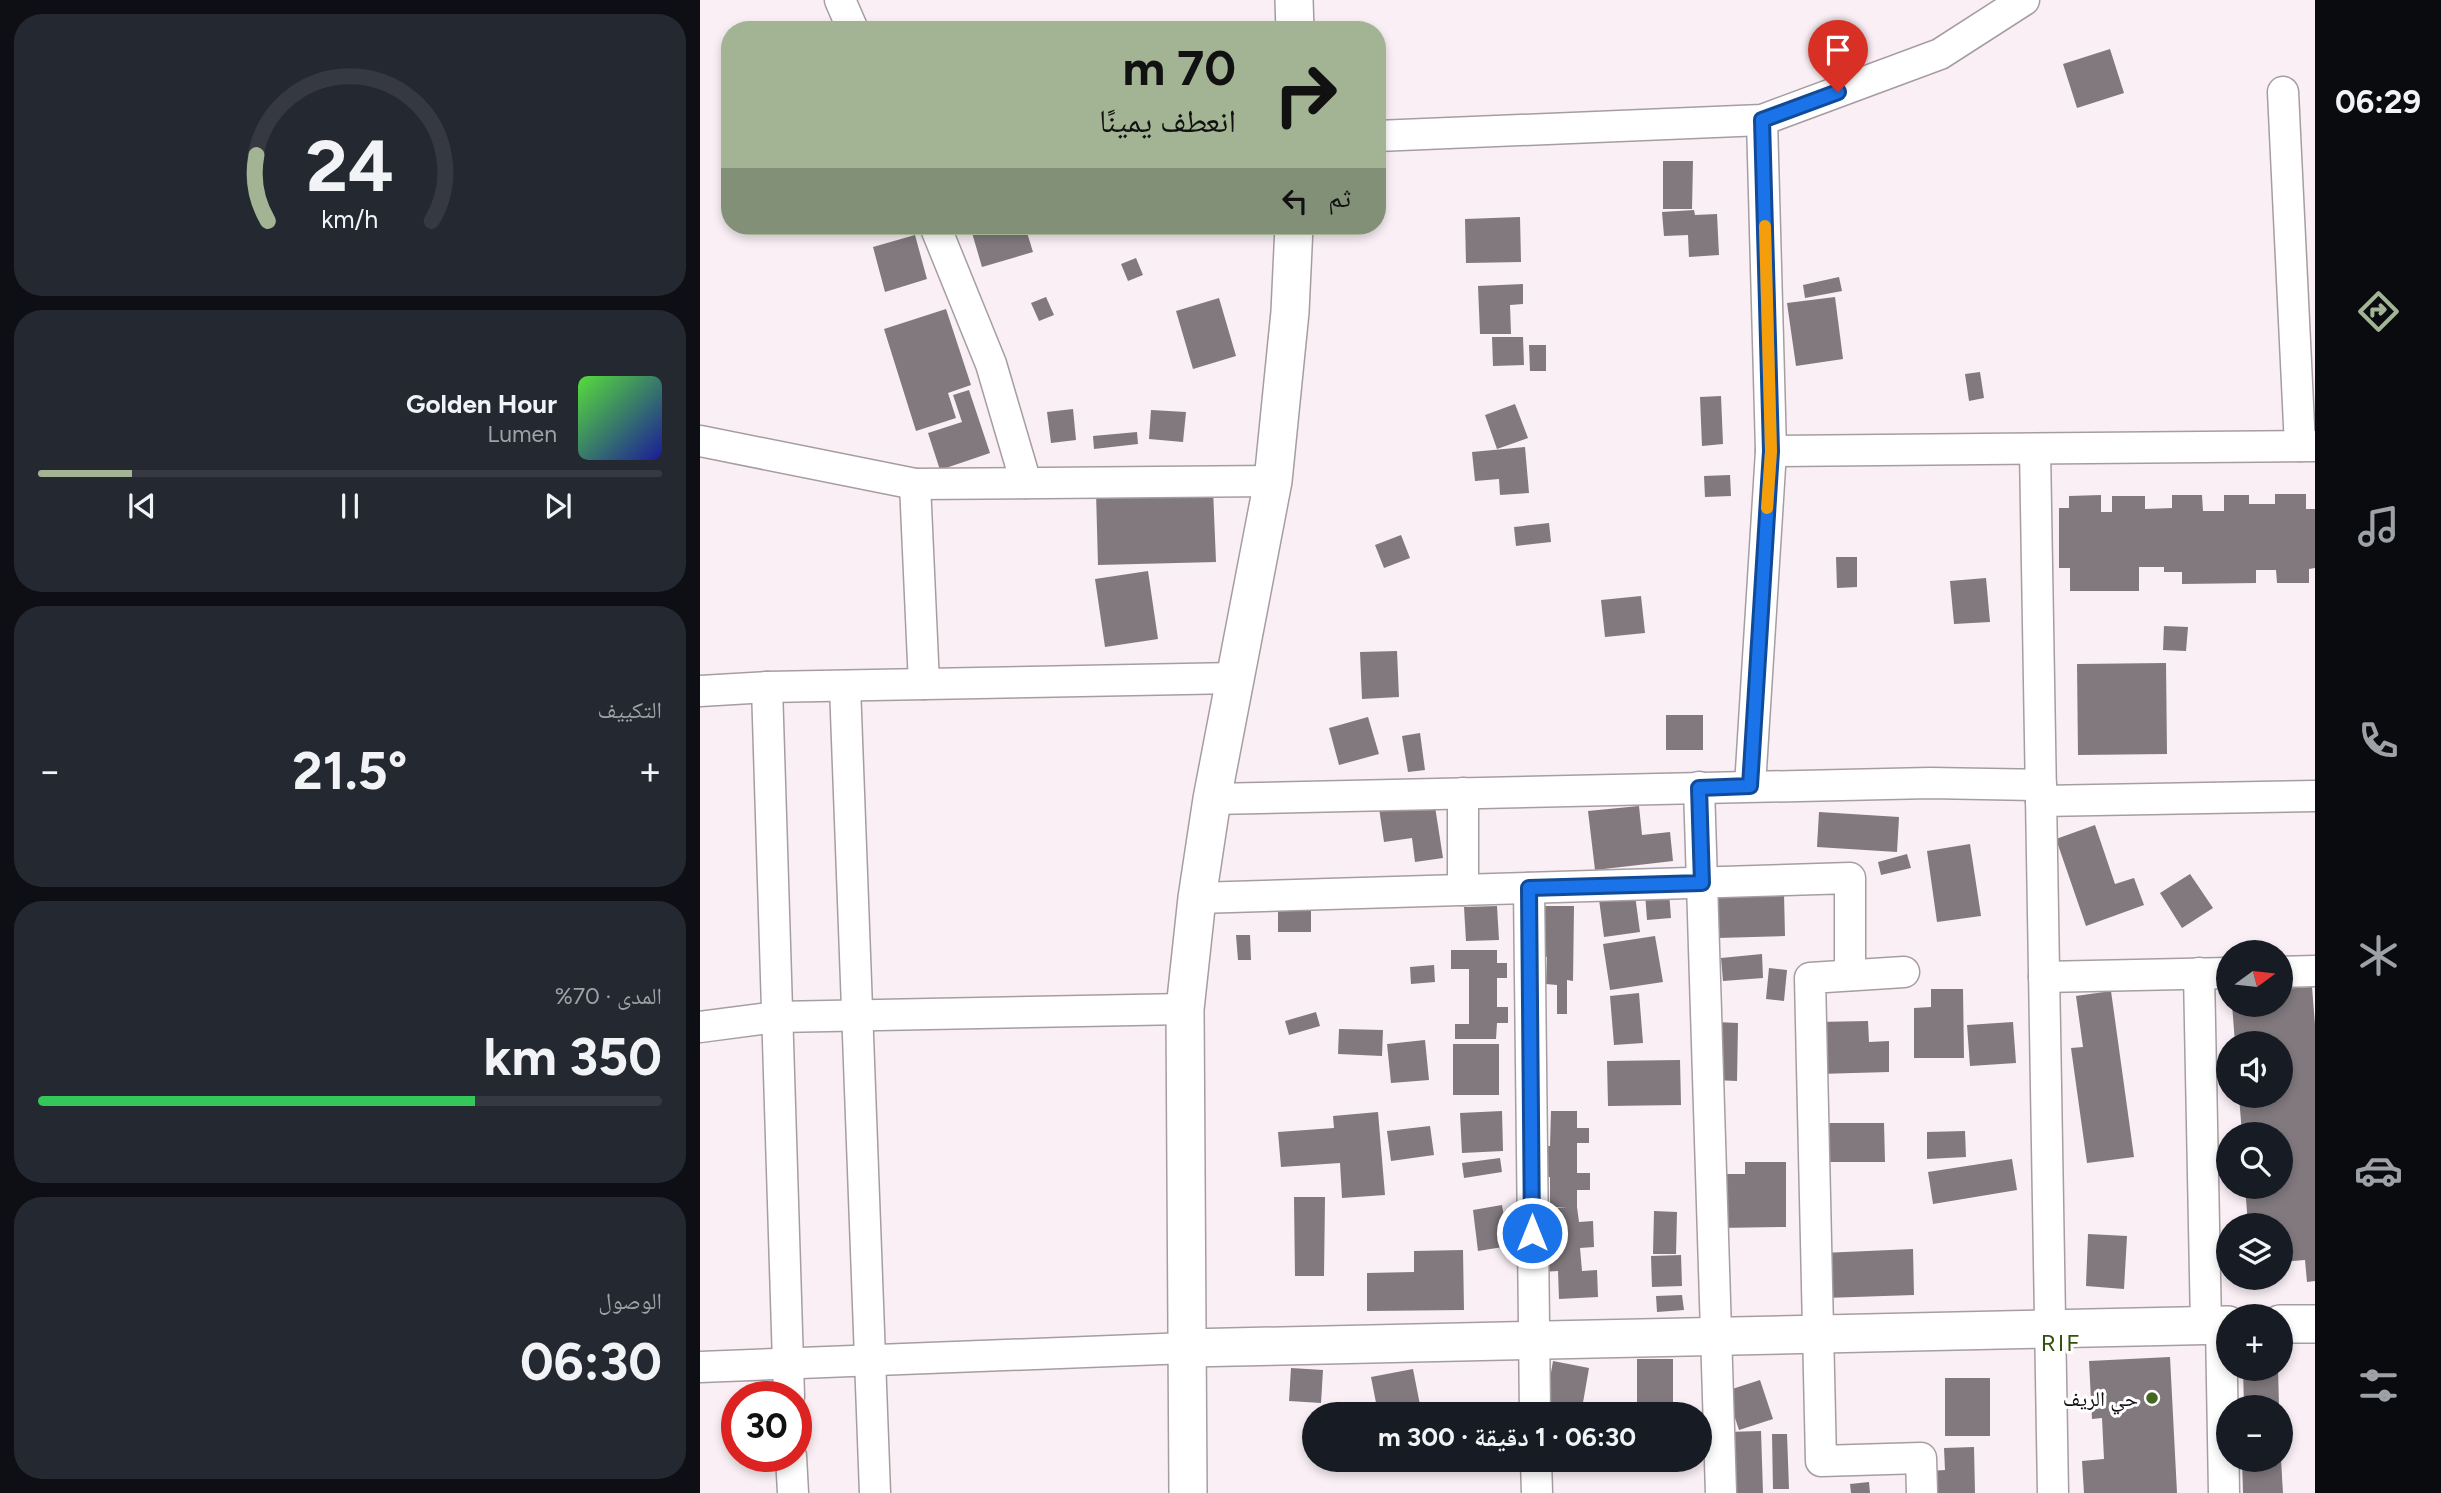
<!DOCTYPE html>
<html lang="ar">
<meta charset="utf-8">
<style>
:root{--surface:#171b24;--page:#242831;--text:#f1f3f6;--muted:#9ea1a6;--line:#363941;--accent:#a3b495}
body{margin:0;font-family:Figtree,"Noto Naskh Arabic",sans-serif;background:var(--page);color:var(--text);direction:rtl;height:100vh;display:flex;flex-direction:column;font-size:26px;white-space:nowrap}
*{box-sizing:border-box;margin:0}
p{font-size:23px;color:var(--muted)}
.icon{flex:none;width:38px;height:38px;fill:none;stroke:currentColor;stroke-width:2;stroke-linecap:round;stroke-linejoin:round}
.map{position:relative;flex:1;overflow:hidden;direction:ltr}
.panel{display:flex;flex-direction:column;gap:14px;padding:14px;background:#0d0f14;width:700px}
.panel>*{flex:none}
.top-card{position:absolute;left:21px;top:21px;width:665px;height:214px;border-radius:28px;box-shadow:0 4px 10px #0003;direction:rtl;background:#a3b495;color:#111;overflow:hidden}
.needle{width:46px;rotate:75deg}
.buttons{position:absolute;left:1516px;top:940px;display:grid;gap:14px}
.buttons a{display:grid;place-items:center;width:77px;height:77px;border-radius:50%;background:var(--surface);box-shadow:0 4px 10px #0003;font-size:35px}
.speed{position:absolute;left:21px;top:1381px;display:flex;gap:14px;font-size:35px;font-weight:700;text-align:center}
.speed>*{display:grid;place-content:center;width:91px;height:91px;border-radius:50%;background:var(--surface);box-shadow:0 4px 10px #0003;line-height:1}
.speed .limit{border:10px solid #d22;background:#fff;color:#111}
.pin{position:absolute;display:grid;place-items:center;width:60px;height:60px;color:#fff;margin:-72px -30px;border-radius:50% 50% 50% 0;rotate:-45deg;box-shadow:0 0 7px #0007}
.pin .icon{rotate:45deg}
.me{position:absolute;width:77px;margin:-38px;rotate:0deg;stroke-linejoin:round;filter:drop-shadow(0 0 5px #0008)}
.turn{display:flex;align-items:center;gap:24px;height:147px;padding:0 35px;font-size:32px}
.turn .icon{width:91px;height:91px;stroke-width:2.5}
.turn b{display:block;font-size:49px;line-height:60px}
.then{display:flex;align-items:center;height:66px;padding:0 35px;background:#0003;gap:14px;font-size:26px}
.big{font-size:52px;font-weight:700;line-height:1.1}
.panel .tile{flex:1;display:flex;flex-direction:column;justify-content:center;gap:10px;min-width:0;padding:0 24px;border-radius:28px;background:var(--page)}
.panel .dial{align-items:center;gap:0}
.dial svg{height:182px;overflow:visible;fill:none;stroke:var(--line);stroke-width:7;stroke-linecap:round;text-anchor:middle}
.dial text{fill:var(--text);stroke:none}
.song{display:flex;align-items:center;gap:21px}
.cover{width:84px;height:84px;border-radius:10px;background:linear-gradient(135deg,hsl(110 70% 55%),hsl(240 70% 35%))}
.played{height:7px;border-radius:4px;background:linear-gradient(90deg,var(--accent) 15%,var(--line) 15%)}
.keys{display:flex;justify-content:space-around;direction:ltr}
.heat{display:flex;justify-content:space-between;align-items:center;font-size:38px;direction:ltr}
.charge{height:10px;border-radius:5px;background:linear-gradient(90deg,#34c759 70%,var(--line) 0)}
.trip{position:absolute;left:602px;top:1402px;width:410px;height:70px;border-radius:35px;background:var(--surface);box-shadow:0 4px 10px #0003;font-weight:700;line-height:70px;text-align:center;direction:rtl}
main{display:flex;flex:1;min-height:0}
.menu{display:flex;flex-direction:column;width:126px;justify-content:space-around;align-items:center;background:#090b0e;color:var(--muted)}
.menu .icon{width:49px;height:49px}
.menu .on{color:var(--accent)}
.menu b{font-size:32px;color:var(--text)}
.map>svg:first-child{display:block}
.building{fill:#81797e}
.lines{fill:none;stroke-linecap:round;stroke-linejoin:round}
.minor-casing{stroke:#a69da2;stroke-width:33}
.tertiary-casing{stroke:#a69da2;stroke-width:40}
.minor{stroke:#fff;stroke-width:30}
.tertiary{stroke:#fff;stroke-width:37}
.route-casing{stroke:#114b97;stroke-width:18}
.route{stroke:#1a73e8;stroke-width:12}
.slow{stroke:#f59e0b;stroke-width:12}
.poi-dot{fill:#44671f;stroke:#fff;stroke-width:2.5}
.labels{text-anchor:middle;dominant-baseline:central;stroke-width:6;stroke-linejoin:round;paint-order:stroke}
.poi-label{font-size:21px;fill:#0f0c0d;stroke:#fff;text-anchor:end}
.quarter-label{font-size:24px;letter-spacing:2px;fill:#32510d;stroke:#fff}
</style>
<main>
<nav class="menu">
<b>06:29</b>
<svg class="icon on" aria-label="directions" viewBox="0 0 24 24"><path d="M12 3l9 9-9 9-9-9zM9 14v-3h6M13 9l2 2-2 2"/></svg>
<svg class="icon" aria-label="music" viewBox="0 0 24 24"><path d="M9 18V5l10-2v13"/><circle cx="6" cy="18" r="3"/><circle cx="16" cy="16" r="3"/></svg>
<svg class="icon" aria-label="phone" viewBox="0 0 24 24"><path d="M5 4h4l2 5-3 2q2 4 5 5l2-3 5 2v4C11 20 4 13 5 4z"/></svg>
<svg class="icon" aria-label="climate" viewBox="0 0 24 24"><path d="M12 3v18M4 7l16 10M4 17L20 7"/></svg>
<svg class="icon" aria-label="car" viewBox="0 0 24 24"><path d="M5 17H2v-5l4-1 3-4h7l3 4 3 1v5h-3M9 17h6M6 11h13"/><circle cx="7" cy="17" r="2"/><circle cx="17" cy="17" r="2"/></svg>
<svg class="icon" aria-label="filters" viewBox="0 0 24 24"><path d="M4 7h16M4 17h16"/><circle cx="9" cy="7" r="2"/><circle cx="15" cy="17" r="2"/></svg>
</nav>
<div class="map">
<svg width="1615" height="1493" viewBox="0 0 1615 1493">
<rect width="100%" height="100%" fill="#f9eff5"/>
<g class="building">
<polygon points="1410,49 1424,93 1377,108 1363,64"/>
<polygon points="963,161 993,161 992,209 963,209"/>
<polygon points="994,210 995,215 1017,214 1019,255 989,257 988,235 964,236 962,212"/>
<polygon points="820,217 821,262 766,263 765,219"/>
<polygon points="270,226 325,226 333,252 282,267"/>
<polygon points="215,235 227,279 185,292 173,247"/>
<polygon points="436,258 443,275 428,281 421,264"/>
<polygon points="1139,277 1142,291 1105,298 1103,285"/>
<polygon points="823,284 823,304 810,305 811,334 780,334 778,286"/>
<polygon points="346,297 354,315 339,321 331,303"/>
<polygon points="1135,297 1143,359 1096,366 1087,303"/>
<polygon points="519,298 536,356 493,369 476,311"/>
<polygon points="246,309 271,385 248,393 256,418 216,431 184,329"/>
<polygon points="792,337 823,337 824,365 793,366"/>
<polygon points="829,345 846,345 846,371 830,371"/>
<polygon points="1280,372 1284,398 1269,401 1265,374"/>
<polygon points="269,390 290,453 240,470 228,433 262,422 253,395"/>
<polygon points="1021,396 1023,444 1002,446 1000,397"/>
<polygon points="815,404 828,438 797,449 785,415"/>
<polygon points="373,409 376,440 351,443 347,412"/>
<polygon points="451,410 486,412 483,442 449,439"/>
<polygon points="437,432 438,444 394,449 393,436"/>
<polygon points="825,447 829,493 800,495 799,479 775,481 772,452"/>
<polygon points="1030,475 1031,496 1005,497 1004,476"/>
<polygon points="513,489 516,562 398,565 396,491"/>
<polygon points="1575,494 1606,494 1606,509 1615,509 1615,568 1609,569 1609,583 1577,583 1576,570 1556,570 1556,583 1482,584 1482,572 1464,572 1464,567 1439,567 1439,591 1370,591 1370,568 1359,568 1359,508 1369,508 1369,496 1401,495 1401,512 1412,512 1412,496 1445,496 1445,509 1472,508 1472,495 1502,495 1503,511 1524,511 1524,495 1549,495 1549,504 1575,504"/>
<polygon points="849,523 851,542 816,546 814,527"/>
<polygon points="701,535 710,558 684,568 675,545"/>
<polygon points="1136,557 1157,557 1157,587 1137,588"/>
<polygon points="448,571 458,639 405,647 395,579"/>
<polygon points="1286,578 1290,622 1254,624 1250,581"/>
<polygon points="941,596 945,633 905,637 901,600"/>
<polygon points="1464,626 1488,627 1486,651 1463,650"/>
<polygon points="697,651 699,697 662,699 660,652"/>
<polygon points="1466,663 1467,754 1378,755 1377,664"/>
<rect x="966" y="715" width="37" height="35"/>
<polygon points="668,717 679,754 639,765 629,728"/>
<polygon points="720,733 725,770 708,772 702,736"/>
<polygon points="734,800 743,858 715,862 712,838 684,842 679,808"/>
<polygon points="939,806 942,835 970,832 973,861 895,870 888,811"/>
<polygon points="1119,812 1199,817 1197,852 1117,847"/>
<polygon points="1395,825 1415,884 1434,878 1444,905 1386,926 1356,839"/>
<polygon points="1270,844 1281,916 1237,922 1227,851"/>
<polygon points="1207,854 1211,868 1181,875 1178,862"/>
<polygon points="1490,874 1513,908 1482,928 1460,893"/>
<polygon points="934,888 940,932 904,937 898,892"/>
<polygon points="969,892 971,918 947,920 945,893"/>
<polygon points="1084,894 1085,936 1017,938 1016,896"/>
<rect x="578" y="903" width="33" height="29"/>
<polygon points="797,906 799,940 766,941 764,907"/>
<polygon points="843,906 874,906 873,981 867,980 867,1014 857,1014 857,985 846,984 847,957 842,956"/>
<polygon points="536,935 550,935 551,960 538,960"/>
<polygon points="955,936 963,982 910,990 903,944"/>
<polygon points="751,950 797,950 797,963 807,963 807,978 797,978 797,1007 808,1007 808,1023 797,1023 796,1039 755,1039 755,1024 769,1024 769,969 751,969"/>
<polygon points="1062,954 1063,978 1023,981 1021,958"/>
<polygon points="734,965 735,982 711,984 710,967"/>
<polygon points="1069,968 1087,970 1084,1001 1066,999"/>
<polygon points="1612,987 1615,1024 1615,1281 1607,1282 1605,1260 1580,1262 1580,1225 1548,1225 1545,1186 1580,1186 1580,1134 1542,1134 1539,1096 1580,1096 1580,1043 1535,1043 1532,1004 1580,1004 1580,989"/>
<polygon points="1231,989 1263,989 1264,1058 1214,1058 1214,1008 1231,1007"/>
<polygon points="1411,991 1434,1157 1387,1163 1371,1048 1383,1047 1376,996"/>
<polygon points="939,993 943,1043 914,1045 910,996"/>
<polygon points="616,1012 620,1026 589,1035 585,1021"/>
<polygon points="1168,1021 1169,1042 1189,1041 1189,1072 1118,1074 1117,1022"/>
<polygon points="1016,1022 1038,1023 1037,1081 1014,1080"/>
<polygon points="1313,1022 1316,1063 1270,1066 1267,1025"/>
<polygon points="639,1029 683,1030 682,1056 638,1054"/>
<polygon points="725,1040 729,1080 691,1083 687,1044"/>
<rect x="753" y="1044" width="46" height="51"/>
<polygon points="980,1060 981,1105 908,1106 907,1061"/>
<polygon points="802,1111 803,1151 762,1153 760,1113"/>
<polygon points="851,1111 877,1111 877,1128 889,1128 889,1143 877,1143 877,1173 890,1173 890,1190 877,1190 877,1207 879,1222 893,1221 894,1247 880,1248 882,1271 897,1270 898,1297 859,1299 858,1271 841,1272 840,1239 856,1238 855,1208 867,1207 850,1207 850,1177 835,1178 835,1146 850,1146"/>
<polygon points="678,1112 685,1195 642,1198 640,1163 581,1167 578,1132 634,1128 633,1116"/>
<polygon points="1120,1123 1184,1123 1185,1162 1120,1162"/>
<polygon points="730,1126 734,1155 691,1161 687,1131"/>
<polygon points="1265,1131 1266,1157 1227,1159 1227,1132"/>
<polygon points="800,1158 802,1172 764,1178 762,1163"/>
<polygon points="1312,1159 1317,1190 1233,1204 1228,1172"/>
<polygon points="1045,1162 1086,1162 1086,1227 1018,1228 1018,1174 1045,1174"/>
<polygon points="594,1197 625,1197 624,1276 595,1276"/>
<polygon points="802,1205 809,1246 778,1251 773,1210"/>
<polygon points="954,1211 977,1212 976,1254 953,1254"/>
<polygon points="1388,1234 1427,1236 1424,1289 1386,1286"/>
<polygon points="1213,1249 1214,1295 1124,1298 1122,1253"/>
<polygon points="763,1250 764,1310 667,1311 667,1273 714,1272 714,1251"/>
<polygon points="981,1255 982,1286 952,1287 951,1256"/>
<polygon points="982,1295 984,1310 957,1312 956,1296"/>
<polygon points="1470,1357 1477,1493 1384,1493 1382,1461 1404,1459 1402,1418 1392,1419 1389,1361"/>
<polygon points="937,1359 973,1359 973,1407 937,1406"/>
<polygon points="853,1361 889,1368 881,1414 845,1408"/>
<polygon points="591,1368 623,1370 621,1403 589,1401"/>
<polygon points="1543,1368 1578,1368 1579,1407 1544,1407"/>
<polygon points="713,1369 720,1405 678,1413 671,1377"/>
<rect x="1245" y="1378" width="45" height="58"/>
<polygon points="1060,1380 1073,1419 1039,1430 1026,1391"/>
<polygon points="983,1407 984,1414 963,1414 963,1410"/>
<polygon points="1061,1431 1063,1493 1029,1493 1026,1432"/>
<polygon points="1072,1434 1087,1434 1089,1489 1073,1489"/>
<polygon points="1274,1447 1275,1493 1229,1493 1228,1471 1245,1470 1244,1448"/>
<rect x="756" y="1460" width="54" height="7"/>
<polygon points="1542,1460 1581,1460 1583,1493 1543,1493"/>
<polygon points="1169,1482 1170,1493 1151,1493 1150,1484"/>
</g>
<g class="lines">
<defs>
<g id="minor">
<polyline points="140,0 153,30"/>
<polyline points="1583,92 1600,446"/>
<polyline points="677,136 1062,120 1240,54 1324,0"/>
<polyline points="235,226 291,364 326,483"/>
<polyline points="0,441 215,484 573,481"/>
<polyline points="1335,449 1353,1493"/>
<polyline points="1071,451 1615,446"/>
<polyline points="215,484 224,684"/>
<polyline points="145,686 175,1493"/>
<polyline points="67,687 89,1396"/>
<polyline points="0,691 67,687 536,678"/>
<polyline points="1050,786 1071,451 1062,120"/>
<polyline points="999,787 1021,1493"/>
<polyline points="763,793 763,890"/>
<polyline points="512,799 1230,783 1341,785"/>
<polyline points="1341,801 1615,796"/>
<polyline points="829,888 835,1414"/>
<polyline points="497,898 1150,878 1150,975"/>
<polyline points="1204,972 1110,978 1121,1461 1221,1458 1222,1493"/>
<polyline points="1580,972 1615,971"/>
<polyline points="1499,973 1506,1326"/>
<polyline points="1344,977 1528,973"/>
<polyline points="0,1027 77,1017 485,1009"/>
<polyline points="1521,1325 1524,1493"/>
<polyline points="0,1367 487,1348"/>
<polyline points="91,1456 93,1493"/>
<polyline points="836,1460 837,1493"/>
</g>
<g id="tertiary">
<polyline points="594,0 595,30"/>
<polyline points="1580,1324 1615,1324"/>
<polyline points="487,1348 1528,1325"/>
<polyline points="488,1493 485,1009 497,898 512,799 573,481 590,312 594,226"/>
</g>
</defs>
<use href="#minor" class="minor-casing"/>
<use href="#tertiary" class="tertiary-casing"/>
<use href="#minor" class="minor"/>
<use href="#tertiary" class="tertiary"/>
</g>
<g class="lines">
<defs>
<polyline id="route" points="832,1233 829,888 1002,883 999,788 1050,786 1071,451 1062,120 1138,92"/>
</defs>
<use href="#route" class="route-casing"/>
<use href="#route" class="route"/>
<polyline class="slow" points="1065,226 1071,451 1067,508"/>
</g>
<circle class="poi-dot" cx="1452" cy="1398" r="7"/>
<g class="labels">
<g class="poi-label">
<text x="1438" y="1398">حي الريف</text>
</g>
<g class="quarter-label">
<text x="1361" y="1342">RIF</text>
</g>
</g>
</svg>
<div class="buttons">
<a><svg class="needle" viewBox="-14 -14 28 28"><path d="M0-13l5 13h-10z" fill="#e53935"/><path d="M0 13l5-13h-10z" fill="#9ea1a6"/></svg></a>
<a><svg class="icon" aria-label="sound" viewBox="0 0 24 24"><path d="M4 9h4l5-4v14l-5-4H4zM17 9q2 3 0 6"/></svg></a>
<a><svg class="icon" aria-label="search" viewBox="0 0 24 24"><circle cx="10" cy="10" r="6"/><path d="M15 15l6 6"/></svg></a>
<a><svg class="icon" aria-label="layers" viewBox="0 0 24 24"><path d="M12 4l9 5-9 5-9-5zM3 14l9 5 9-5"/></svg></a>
<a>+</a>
<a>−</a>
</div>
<div class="speed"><div class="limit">30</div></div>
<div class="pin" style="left:1138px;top:92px;background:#d93025"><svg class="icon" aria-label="arrive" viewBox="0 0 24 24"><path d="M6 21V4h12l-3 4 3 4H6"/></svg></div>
<svg class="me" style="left:832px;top:1233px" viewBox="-20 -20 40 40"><circle r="17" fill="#1a73e8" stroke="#fff" stroke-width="3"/><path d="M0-11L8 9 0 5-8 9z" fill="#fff"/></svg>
<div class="trip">06:30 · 1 دقيقة · 300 m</div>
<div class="top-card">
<div class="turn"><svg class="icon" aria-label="right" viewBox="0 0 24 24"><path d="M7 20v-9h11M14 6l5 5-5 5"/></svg><div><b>70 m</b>انعطف يمينًا</div></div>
<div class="then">ثم<svg class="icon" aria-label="left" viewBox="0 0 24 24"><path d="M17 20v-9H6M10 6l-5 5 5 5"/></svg></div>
</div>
</div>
<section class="panel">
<div class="tile dial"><svg viewBox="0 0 100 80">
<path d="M14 69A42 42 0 1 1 86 69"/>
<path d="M14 69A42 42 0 0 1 9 40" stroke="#a3b495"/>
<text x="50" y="56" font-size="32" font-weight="700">24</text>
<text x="50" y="72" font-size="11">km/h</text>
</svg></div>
<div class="tile">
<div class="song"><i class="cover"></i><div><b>Golden Hour</b><p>Lumen</p></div></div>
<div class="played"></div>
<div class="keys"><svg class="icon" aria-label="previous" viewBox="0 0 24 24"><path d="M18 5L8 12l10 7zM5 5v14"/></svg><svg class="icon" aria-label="pause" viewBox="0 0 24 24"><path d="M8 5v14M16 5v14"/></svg><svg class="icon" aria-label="next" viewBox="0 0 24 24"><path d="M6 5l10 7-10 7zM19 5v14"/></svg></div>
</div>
<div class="tile"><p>التكييف</p>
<div class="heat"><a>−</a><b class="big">21.5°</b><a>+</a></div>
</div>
<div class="tile"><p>المدى · 70%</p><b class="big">350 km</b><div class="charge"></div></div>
<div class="tile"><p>الوصول</p><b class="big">06:30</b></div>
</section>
</main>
